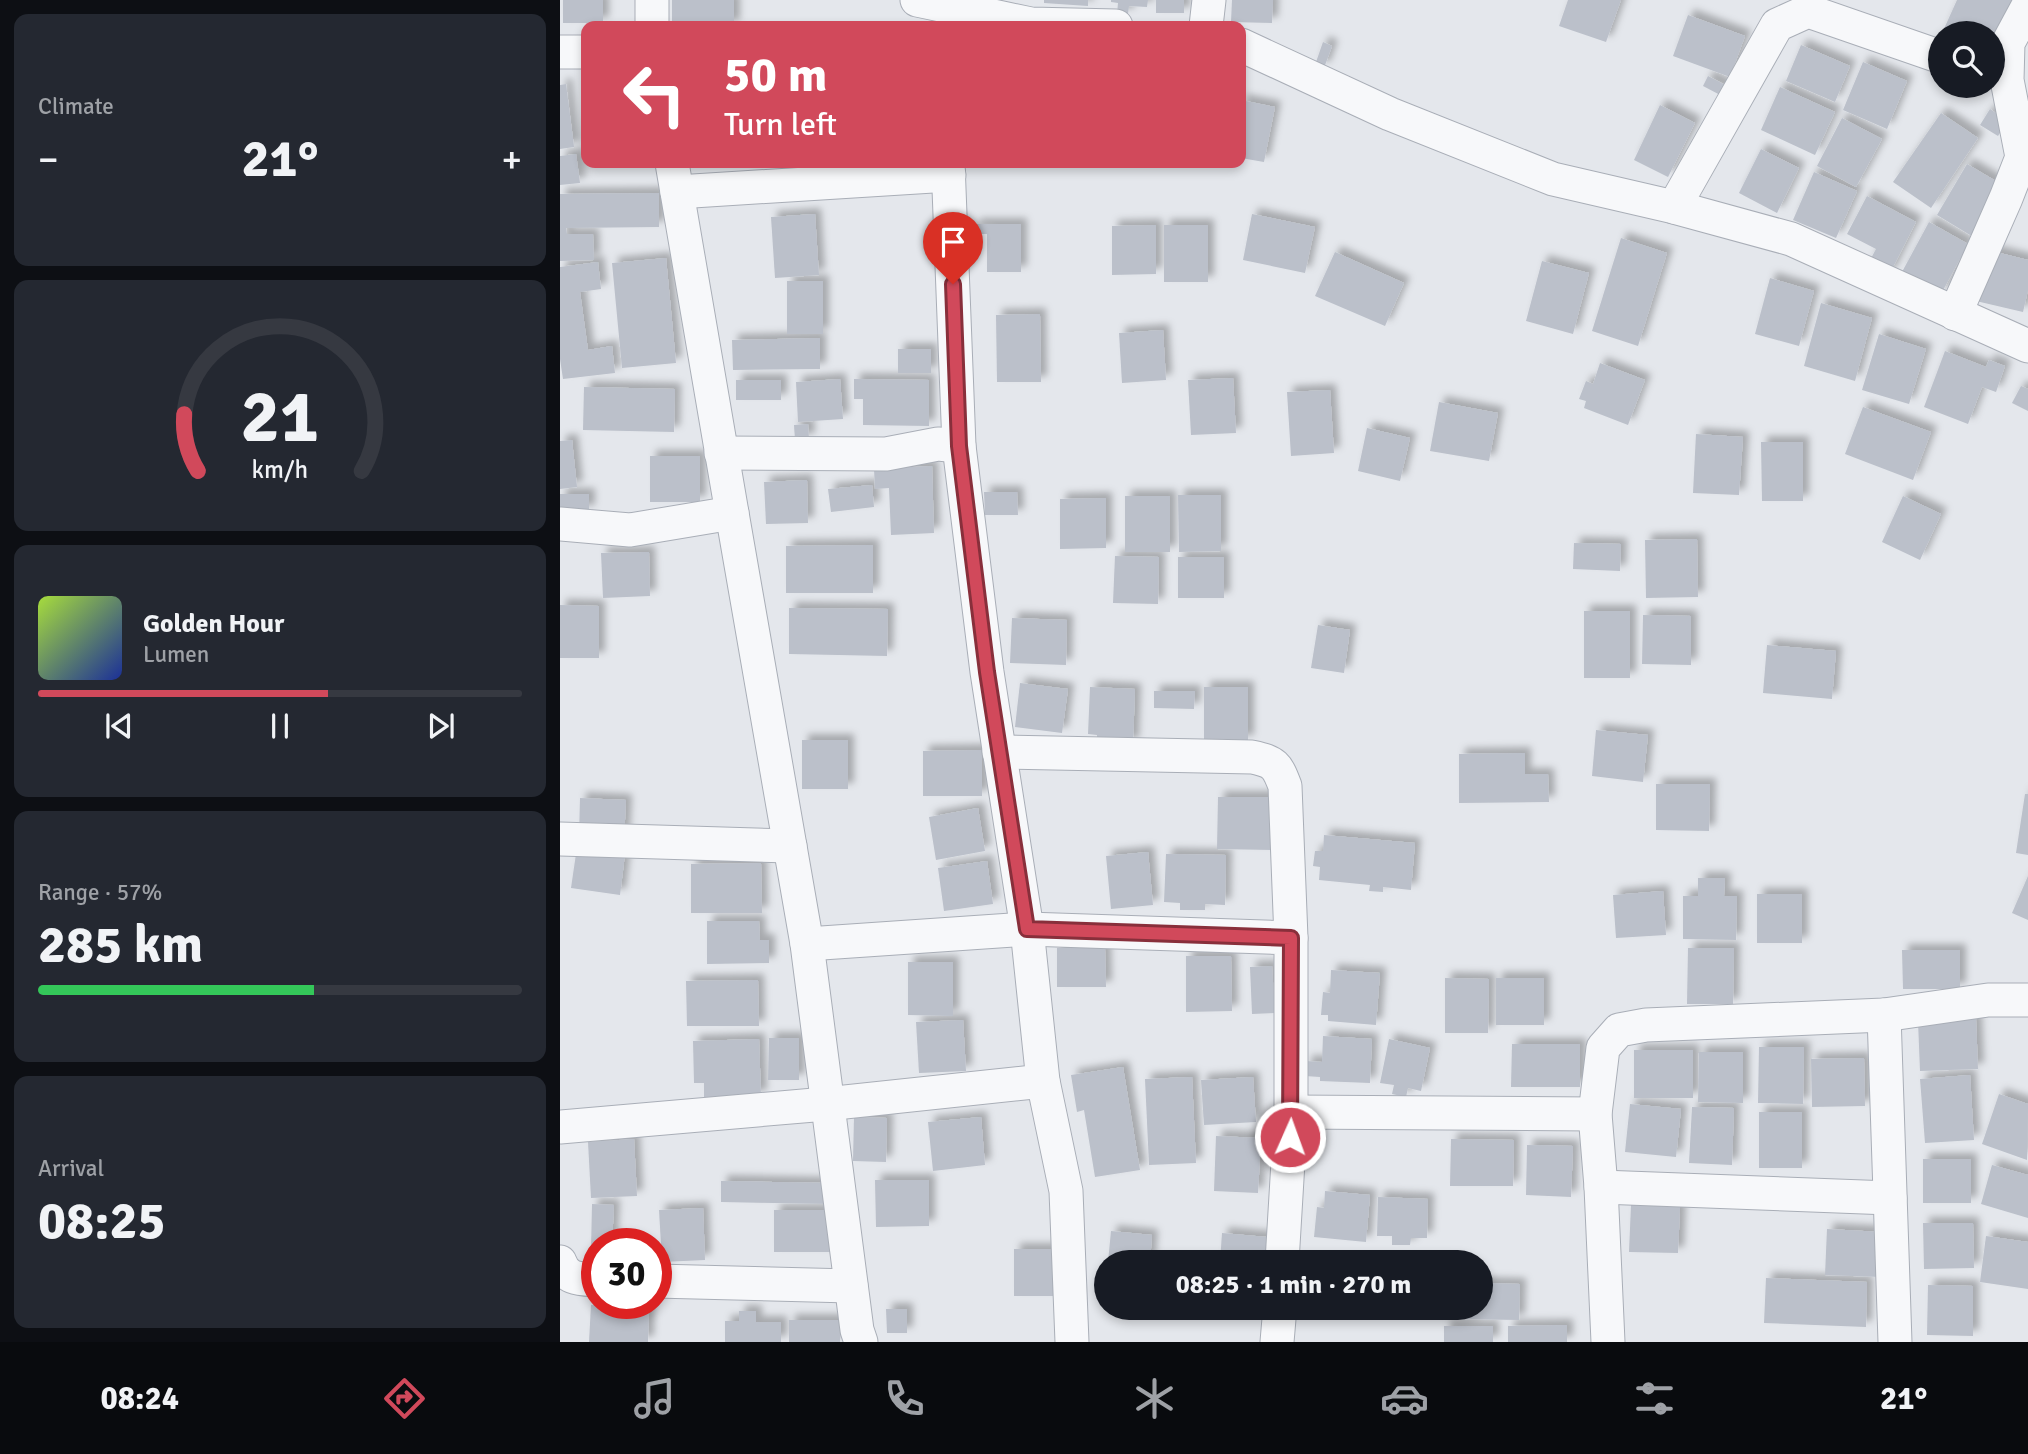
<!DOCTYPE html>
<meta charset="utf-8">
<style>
:root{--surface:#171b24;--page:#242831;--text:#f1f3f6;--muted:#9ea1a6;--line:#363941;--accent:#d1495b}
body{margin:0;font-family:Signika,sans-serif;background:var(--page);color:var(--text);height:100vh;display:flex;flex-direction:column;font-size:26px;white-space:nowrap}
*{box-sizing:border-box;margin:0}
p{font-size:23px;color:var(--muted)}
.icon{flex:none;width:38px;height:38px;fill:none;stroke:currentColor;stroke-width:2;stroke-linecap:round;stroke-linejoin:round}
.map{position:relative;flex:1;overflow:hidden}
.sheet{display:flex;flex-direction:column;gap:14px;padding:14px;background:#0d0f14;width:560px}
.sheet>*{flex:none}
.top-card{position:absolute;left:21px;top:21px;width:665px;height:147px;border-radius:14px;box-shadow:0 4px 10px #0003;background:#d1495b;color:#fff;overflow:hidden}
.tools{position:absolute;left:1368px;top:21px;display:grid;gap:14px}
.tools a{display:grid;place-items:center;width:77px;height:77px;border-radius:50%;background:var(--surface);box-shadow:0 4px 10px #0003;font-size:35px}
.speed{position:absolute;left:21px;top:1228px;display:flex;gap:14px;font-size:35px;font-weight:700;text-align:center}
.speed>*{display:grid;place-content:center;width:91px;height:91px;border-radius:50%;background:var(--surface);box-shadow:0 4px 10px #0003;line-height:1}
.speed .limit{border:10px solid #d22;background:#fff;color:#111}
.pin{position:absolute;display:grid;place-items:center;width:60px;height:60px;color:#fff;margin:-72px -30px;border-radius:50% 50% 50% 0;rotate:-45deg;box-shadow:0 0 7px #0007}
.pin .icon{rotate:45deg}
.me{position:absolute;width:77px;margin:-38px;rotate:2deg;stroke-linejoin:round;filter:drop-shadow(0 0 5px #0008)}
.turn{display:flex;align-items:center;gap:24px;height:147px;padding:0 28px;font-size:32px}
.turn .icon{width:91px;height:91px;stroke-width:2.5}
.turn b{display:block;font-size:49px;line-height:60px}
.big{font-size:52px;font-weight:700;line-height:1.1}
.sheet .widget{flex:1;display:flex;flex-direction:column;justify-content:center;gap:10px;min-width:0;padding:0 24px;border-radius:14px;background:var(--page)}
.sheet .dial{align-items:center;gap:0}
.dial svg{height:182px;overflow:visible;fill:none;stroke:var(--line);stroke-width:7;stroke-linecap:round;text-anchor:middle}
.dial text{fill:var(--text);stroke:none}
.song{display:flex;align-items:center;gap:21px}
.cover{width:84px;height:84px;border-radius:10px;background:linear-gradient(135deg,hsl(80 70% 55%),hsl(230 70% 35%))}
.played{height:7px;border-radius:4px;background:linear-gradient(90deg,var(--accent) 60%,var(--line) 60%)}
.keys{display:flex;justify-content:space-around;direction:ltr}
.heat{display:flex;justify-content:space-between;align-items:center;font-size:38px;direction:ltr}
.charge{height:10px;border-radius:5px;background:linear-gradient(90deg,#34c759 57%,var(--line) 0)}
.trip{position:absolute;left:534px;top:1250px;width:399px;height:70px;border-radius:35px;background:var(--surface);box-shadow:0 4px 10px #0003;font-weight:700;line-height:70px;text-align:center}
.tabs{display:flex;height:112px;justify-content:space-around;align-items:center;background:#090b0e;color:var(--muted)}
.tabs .icon{width:49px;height:49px}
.tabs .current{color:var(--accent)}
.tabs b{font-size:32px;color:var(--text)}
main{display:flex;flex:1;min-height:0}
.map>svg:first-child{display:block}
.building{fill:#bbc0ca;filter:url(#shadow)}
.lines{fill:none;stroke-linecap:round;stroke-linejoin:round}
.minor-casing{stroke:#a9aeb7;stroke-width:35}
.minor{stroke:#f7f8fa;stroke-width:33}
.route-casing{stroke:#882f3b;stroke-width:18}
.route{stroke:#d1495b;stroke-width:12}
</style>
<main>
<section class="sheet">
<div class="widget"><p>Climate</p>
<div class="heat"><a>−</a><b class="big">21°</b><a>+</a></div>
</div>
<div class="widget dial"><svg viewBox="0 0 100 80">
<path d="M14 69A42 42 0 1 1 86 69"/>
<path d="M14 69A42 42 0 0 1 8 44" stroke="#d1495b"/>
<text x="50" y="56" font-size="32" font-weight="700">21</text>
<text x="50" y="72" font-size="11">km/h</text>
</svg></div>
<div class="widget">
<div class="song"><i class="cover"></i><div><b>Golden Hour</b><p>Lumen</p></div></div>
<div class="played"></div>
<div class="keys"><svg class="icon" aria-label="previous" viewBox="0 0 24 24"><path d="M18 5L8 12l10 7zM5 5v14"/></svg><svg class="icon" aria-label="pause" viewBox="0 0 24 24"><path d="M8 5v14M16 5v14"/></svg><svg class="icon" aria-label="next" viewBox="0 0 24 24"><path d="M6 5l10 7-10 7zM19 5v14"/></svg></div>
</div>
<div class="widget"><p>Range · 57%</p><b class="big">285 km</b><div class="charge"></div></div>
<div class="widget"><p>Arrival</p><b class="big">08:25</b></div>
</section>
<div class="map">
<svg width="1468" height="1342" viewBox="0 0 1468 1342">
<defs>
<filter id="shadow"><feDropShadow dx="6" dy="-6" stdDeviation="3.5" flood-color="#0004"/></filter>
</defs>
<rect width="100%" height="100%" fill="#e4e7ec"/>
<g class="building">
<rect x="3" y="0" width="40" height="23"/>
<rect x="112" y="0" width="62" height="26"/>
<polygon points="484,0 528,0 528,6 484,3"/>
<polygon points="551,0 588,0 587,7 569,6 568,14 557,14 558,3 551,2"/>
<rect x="596" y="0" width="28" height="13"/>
<polygon points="672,0 713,0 712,23 671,22"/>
<polygon points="1008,0 1061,0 1046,42 999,26"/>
<polygon points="1397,0 1456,0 1433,48 1433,33 1388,33 1383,31"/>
<polygon points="1128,15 1185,36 1170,77 1113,56"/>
<polygon points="763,42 772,46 764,68 755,65"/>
<polygon points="1241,45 1290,66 1275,102 1226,81"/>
<polygon points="1303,62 1347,81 1327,129 1283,110"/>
<polygon points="1148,76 1169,87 1164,97 1143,86"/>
<polygon points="6,84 14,147 0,149 0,85"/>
<polygon points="1220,87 1275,112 1255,155 1201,130"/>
<polygon points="681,100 715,107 704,162 681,158"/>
<polygon points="1100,105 1135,123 1108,177 1074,160"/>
<polygon points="1430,109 1447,121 1438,136 1420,125"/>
<polygon points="1381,113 1418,138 1371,208 1333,182"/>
<polygon points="1282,118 1322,139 1296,187 1257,166"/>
<polygon points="1201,149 1239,168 1217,213 1179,193"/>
<polygon points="16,154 20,183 0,185 0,156"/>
<polygon points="1407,164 1446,187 1415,238 1377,215"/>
<polygon points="1254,172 1297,191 1276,238 1233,220"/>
<polygon points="99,193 99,227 6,228 7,234 33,234 34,260 0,261 0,194"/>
<polygon points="1307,196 1356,222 1329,275 1308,264 1316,249 1287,234"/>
<polygon points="255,214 259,275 215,278 211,217"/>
<polygon points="692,214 755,227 745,273 683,260"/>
<polygon points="1369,222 1408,244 1381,294 1342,272"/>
<polygon points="414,224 461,224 461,272 427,272 427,234 414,234"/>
<polygon points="596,225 596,274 552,275 552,226"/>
<rect x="604" y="225" width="44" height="57"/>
<polygon points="1061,238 1107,253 1078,346 1032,331"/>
<polygon points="1428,250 1468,260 1468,290 1463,312 1416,301"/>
<polygon points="775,252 844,283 825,326 755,296"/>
<polygon points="106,258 116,363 62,368 52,263"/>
<polygon points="982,261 1029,273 1013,334 966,321"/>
<polygon points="38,262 41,289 20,292 28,350 52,346 55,373 3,379 0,359 0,267"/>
<polygon points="1210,278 1254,291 1239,346 1195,334"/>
<rect x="227" y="281" width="36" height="53"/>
<polygon points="1261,303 1312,318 1295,381 1244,366"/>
<polygon points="480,314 481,382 437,382 436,315"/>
<polygon points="603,330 606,380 562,383 559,333"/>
<polygon points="1319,334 1366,349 1349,404 1302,390"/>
<polygon points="260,338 260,369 173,370 172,340"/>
<rect x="338" y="349" width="33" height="24"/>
<polygon points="1385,351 1426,367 1429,360 1445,366 1436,392 1422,387 1408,424 1364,407"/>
<polygon points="1040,363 1085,380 1068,425 1024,408 1026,401 1019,399 1026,381 1033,384"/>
<polygon points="673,378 676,433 631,435 628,380"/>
<polygon points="280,379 283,419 238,422 236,382"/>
<polygon points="294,379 369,380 369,426 303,425 303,399 294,399"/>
<rect x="176" y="380" width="45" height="20"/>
<polygon points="1461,386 1468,389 1468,411 1452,403"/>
<polygon points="24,387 115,389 114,432 23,430"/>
<polygon points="770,390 774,453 731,456 727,392"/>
<polygon points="879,402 938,413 929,461 870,451"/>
<polygon points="1303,407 1371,432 1353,480 1285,454"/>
<polygon points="248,424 249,439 235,440 234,425"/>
<polygon points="807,428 850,438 840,481 798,471"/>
<polygon points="1136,434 1183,437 1179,495 1133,493"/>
<polygon points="12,440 17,487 0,489 0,441"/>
<polygon points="1201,442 1243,442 1243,501 1202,501"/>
<rect x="90" y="456" width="50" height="46"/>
<polygon points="372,466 374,533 331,535 329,488 315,489 314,469"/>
<polygon points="247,480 248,523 206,524 204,482"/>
<polygon points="312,485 314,507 271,512 268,489"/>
<polygon points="424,492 457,492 458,515 425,515"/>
<rect x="0" y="494" width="29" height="17"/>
<polygon points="618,495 661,495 661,551 619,552"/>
<rect x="565" y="496" width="45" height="56"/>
<polygon points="1343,496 1381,514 1360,560 1322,542"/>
<polygon points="546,498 546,548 500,549 500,499"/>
<polygon points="1137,539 1138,597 1086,598 1085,540"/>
<polygon points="1014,543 1061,544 1060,571 1013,569"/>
<polygon points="313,545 313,593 226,593 226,546"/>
<polygon points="89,552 90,596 43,598 41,553"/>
<polygon points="555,556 599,557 598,604 553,603"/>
<rect x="618" y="557" width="46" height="41"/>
<polygon points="0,605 39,606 39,658 0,658"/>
<polygon points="229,608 328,609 327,656 229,654"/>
<rect x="1024" y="611" width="46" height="67"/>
<polygon points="1083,615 1131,616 1131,665 1082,664"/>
<polygon points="452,618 507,620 506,665 450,663"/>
<polygon points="758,625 790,630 784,673 751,668"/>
<polygon points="1207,645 1276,651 1272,699 1203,693"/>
<polygon points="460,683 508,689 502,733 455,727"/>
<polygon points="530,687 575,689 573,744 537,742 537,735 528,734"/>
<polygon points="644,687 688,687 688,741 644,740"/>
<polygon points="594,691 635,691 634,709 594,708"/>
<polygon points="1036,730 1088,735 1083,782 1032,776"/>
<rect x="242" y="740" width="46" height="49"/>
<polygon points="422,750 422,796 363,796 363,751"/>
<polygon points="965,753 965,774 988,774 989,802 899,803 899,754"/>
<polygon points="1096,784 1150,784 1149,831 1096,830"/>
<polygon points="1465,794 1468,794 1468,855 1456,853"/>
<polygon points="658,797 712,797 712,850 657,849"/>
<polygon points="20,798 66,800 64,840 19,837"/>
<polygon points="418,808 425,851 376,860 369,817"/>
<polygon points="764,835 855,843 851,890 823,887 823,892 809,891 810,885 759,880 760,867 753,866 755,851 763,851"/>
<polygon points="17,847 65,854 60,895 11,888"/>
<polygon points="588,852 593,905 551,909 546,856"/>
<polygon points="606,854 666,855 665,905 645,904 645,910 620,910 620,903 604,902"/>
<polygon points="427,861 433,904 384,911 378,868"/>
<polygon points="201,863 202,913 131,913 131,864"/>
<polygon points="1468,876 1468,920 1452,913"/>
<polygon points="1138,878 1165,878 1164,896 1177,896 1176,940 1123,939 1123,896 1138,896"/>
<polygon points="1103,891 1106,935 1056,938 1053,895"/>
<rect x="1197" y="894" width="45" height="49"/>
<polygon points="147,921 199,921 200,940 209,940 209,963 147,964"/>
<polygon points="497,948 545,948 546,987 497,987"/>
<polygon points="1128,948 1174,948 1173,1004 1127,1004"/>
<polygon points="1342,950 1400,950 1400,989 1343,989"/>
<polygon points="626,956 671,956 672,1011 626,1012"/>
<polygon points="348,962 393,962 393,1016 348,1015"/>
<polygon points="712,966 715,1013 692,1014 690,967"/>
<polygon points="771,970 820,973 816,1025 768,1021 768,1015 761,1015 763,992 770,993"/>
<polygon points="885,978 929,979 928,1033 885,1033"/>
<rect x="936" y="978" width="48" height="47"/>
<polygon points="198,980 199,1026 127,1026 126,981"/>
<polygon points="1416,1019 1418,1069 1360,1071 1358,1021"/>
<polygon points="403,1020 406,1071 359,1073 356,1022"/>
<polygon points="763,1036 812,1039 810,1083 760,1081 760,1077 745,1076 746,1061 762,1062"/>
<polygon points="209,1038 239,1038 239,1080 208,1080"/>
<polygon points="199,1039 201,1096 144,1097 144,1083 134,1083 133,1041"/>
<polygon points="829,1039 870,1048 861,1091 848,1088 846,1097 832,1094 834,1085 820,1083"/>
<polygon points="952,1044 1020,1044 1020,1087 951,1087"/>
<polygon points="1199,1047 1244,1047 1243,1104 1198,1103"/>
<rect x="1074" y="1050" width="59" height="48"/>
<polygon points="1139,1052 1183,1052 1183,1103 1138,1102"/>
<polygon points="1304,1058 1305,1106 1252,1107 1251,1059"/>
<polygon points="563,1067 580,1170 535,1177 524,1110 517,1112 511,1075"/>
<polygon points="1410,1075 1414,1140 1365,1143 1360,1079"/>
<polygon points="632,1077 636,1163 589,1165 585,1079"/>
<polygon points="693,1077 696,1122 644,1125 641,1080"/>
<polygon points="1439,1094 1468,1104 1467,1160 1422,1144"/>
<polygon points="1070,1104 1121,1109 1116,1157 1065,1152"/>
<polygon points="1132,1107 1174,1108 1172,1165 1129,1163"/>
<rect x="1199" y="1112" width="43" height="56"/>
<polygon points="294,1117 327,1118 326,1162 293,1161"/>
<polygon points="421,1117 425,1165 373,1171 368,1122"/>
<polygon points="656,1136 701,1138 698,1193 654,1191"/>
<polygon points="74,1139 77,1196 31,1198 28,1142"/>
<polygon points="891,1139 954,1140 953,1186 890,1186"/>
<polygon points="967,1145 1013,1146 1011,1197 966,1195"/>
<rect x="1363" y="1159" width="48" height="44"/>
<polygon points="1432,1165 1468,1175 1468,1218 1421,1204"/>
<polygon points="315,1180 369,1180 369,1226 316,1227"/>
<polygon points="161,1181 274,1183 273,1204 161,1202"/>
<polygon points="765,1191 810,1195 806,1242 754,1237 757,1207 764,1208"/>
<polygon points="818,1197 868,1199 867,1238 851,1238 850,1245 832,1245 832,1236 817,1236"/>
<polygon points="32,1204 54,1205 52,1244 37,1244 37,1249 31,1249"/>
<polygon points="1071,1205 1120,1207 1118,1253 1069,1252"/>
<polygon points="143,1208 145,1260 102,1262 99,1210"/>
<rect x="214" y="1210" width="58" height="42"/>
<polygon points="1363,1223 1413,1223 1414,1268 1364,1269"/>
<polygon points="1267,1229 1322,1232 1321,1277 1265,1275"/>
<polygon points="551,1231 592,1235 590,1262 548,1262"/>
<polygon points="662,1233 719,1238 716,1262 660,1262"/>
<polygon points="1426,1236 1468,1242 1468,1289 1420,1282"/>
<rect x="454" y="1249" width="47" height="47"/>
<polygon points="1206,1278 1307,1282 1306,1327 1204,1323"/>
<polygon points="920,1283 960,1284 959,1320 895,1319 896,1307 920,1307"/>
<polygon points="1368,1285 1413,1286 1413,1336 1367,1335"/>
<polygon points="31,1305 89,1308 88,1342 29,1342"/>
<polygon points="326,1309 347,1309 347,1333 327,1333"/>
<polygon points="179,1311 196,1311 196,1322 221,1322 221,1342 165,1342 165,1321 179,1321"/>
<rect x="229" y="1320" width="51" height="22"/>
<polygon points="1007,1325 1007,1342 948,1342 948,1326"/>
<rect x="884" y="1326" width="49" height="16"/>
</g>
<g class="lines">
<defs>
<g id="minor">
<polyline points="92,0 92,26"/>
<polyline points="357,0 471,24 556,26"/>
<polyline points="646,26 649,0"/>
<polyline points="681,45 830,114 993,179 1114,207 1231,239 1468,346"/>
<polyline points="0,52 26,52"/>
<polyline points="388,163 399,446 427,672 467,929 483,1081 506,1191 512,1342"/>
<polyline points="117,192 389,175"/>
<polyline points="1114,207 1217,25 1248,11 1381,57"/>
<polyline points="1395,314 1446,198 1462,157 1447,80 1448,43 1468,6"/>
<polyline points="161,453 326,454 378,444 399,446"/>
<polyline points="172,513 247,944 297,1330 301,1342"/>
<polyline points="0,524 70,530 172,513 112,163"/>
<path d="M439,752L692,757C715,762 717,765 725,786L731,938"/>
<polyline points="0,839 230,846"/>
<polyline points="247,944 467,929 731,938 731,1112 722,1262"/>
<polyline points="1324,1015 1335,1342"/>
<polyline points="731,1112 1035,1114"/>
<polyline points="0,1127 266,1104 483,1081"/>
<polyline points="1041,1187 1330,1198"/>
<path d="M0,1262C6,1280 21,1279 37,1280"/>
<polyline points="96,1281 291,1286"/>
<polyline points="717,1342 720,1307"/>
<polyline points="1048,1342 1041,1187 1035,1114 1043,1048 1059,1030 1086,1025 1324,1015 1428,1000 1468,1000"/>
</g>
</defs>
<use href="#minor" class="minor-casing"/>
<use href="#minor" class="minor"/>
</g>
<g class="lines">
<defs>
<polyline id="route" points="393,284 399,446 427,672 467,929 731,938 730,1137"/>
</defs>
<use href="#route" class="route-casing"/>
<use href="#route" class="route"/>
</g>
</svg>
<div class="tools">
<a><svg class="icon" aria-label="search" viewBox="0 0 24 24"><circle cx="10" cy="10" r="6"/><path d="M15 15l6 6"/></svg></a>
</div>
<div class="speed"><div class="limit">30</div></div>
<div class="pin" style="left:393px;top:284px;background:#d93025"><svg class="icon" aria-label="arrive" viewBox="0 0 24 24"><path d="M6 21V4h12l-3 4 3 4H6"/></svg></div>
<svg class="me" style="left:730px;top:1137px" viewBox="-20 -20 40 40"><circle r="17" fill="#d1495b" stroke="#fff" stroke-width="3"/><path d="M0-11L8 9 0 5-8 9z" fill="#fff"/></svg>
<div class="trip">08:25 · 1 min · 270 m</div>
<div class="top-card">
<div class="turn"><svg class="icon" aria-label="left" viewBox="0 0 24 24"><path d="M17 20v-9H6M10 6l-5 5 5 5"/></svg><div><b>50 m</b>Turn left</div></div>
</div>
</div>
</main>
<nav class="tabs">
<b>08:24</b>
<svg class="icon current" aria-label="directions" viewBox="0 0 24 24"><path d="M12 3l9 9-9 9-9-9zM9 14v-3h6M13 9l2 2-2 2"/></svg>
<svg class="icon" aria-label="music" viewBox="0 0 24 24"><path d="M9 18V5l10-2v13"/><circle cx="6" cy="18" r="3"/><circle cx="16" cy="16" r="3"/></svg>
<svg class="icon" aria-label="phone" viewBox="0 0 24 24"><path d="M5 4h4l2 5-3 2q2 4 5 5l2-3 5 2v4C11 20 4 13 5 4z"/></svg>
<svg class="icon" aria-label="climate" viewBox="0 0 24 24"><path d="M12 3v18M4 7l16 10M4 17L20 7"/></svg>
<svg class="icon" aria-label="car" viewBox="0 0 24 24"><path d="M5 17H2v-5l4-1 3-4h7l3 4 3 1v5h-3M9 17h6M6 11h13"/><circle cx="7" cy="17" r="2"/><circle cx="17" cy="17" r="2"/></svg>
<svg class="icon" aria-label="filters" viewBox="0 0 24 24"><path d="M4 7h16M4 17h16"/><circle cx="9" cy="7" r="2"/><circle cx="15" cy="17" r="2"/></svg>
<b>21°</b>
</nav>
